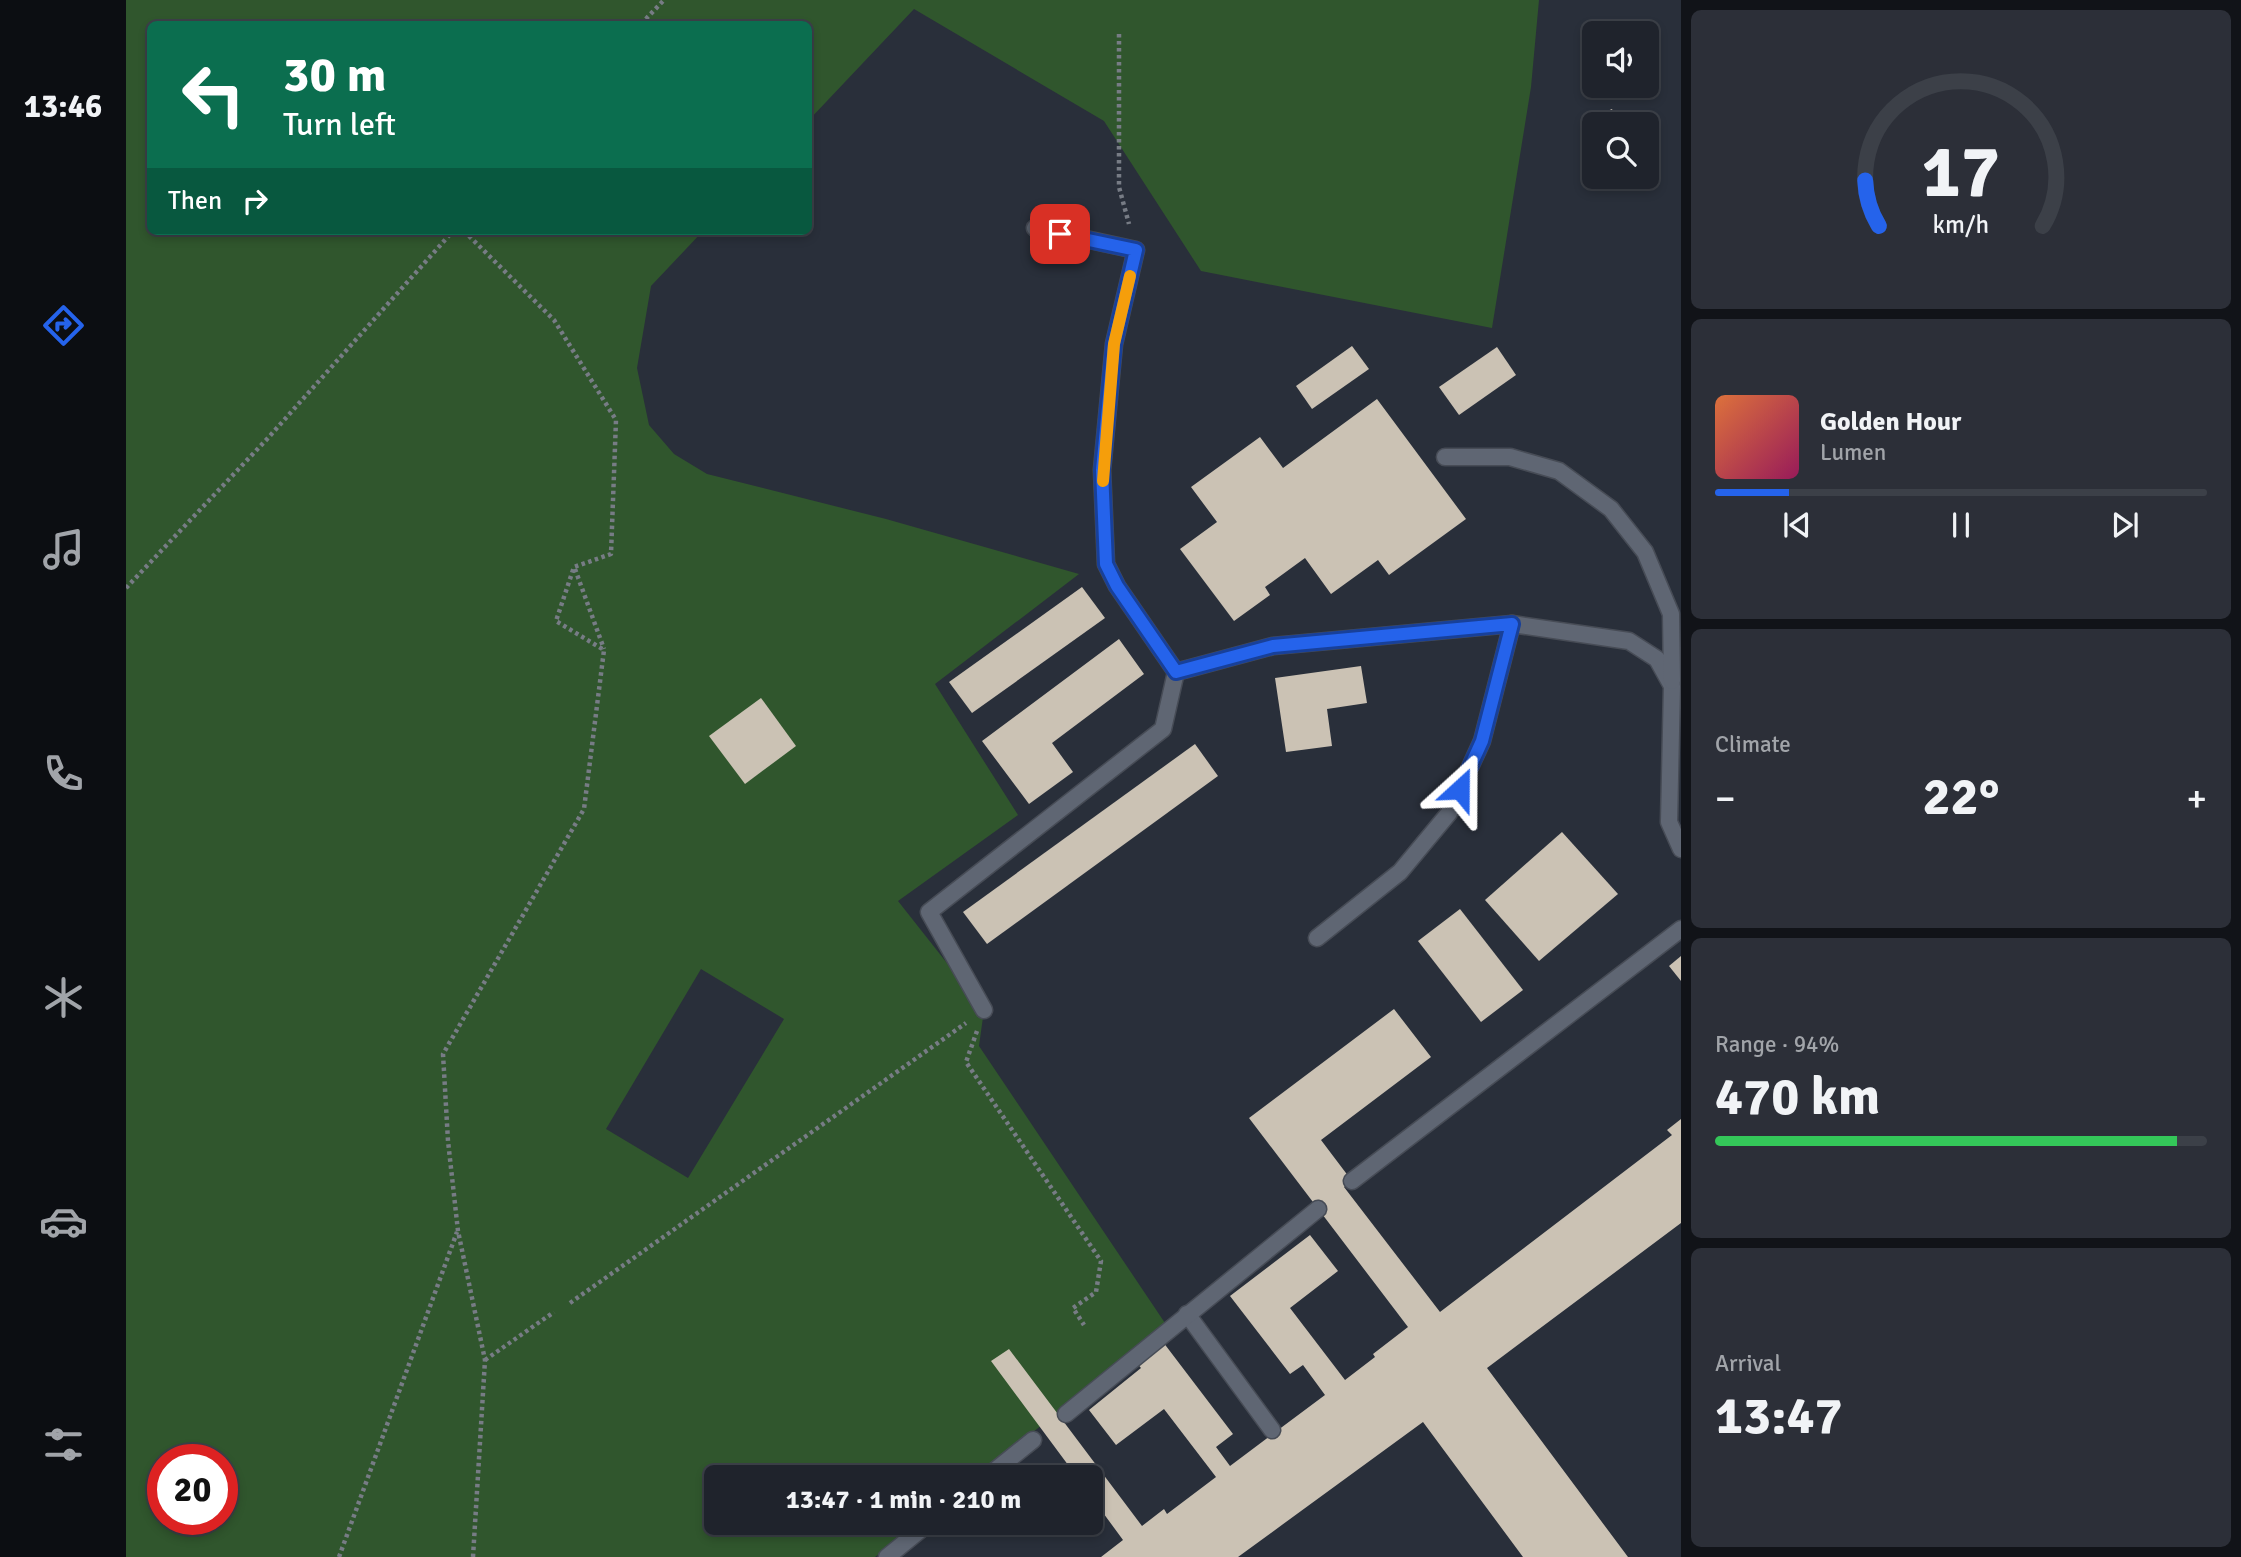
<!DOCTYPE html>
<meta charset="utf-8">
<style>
:root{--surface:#1f232c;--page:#2c2f38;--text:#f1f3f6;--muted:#a1a4a9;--line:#3c4048;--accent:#2563eb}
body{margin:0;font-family:Signika,sans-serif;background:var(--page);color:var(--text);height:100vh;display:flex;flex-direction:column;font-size:26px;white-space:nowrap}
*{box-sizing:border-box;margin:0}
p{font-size:23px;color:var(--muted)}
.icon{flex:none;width:38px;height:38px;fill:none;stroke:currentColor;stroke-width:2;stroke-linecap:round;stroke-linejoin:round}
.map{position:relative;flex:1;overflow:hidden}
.drawer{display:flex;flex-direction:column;gap:10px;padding:10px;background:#111318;width:560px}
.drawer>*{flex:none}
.hud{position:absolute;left:21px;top:21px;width:665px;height:214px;border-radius:10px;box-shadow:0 4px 10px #0003,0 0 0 2px var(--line);background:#0b6e4f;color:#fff;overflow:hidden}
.buttons{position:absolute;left:1456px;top:21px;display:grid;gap:14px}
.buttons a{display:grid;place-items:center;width:77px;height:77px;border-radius:10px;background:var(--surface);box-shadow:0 4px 10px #0003,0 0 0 2px var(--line);font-size:35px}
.speed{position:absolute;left:21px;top:1444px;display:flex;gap:14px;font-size:35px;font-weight:700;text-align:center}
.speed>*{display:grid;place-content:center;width:91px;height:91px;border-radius:50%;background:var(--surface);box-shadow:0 4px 10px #0003,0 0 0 2px var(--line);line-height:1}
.speed .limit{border:10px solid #d22;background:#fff;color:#111}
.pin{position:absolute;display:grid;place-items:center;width:60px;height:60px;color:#fff;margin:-30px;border-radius:14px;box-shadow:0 4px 10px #0006}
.me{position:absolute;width:77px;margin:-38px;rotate:24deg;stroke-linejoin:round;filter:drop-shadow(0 0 5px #0008)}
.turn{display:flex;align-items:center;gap:24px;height:147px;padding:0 21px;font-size:32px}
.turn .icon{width:91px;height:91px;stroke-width:2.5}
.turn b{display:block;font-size:49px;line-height:60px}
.then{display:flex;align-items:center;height:66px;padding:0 21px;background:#0003;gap:14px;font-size:26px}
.big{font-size:52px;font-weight:800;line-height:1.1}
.drawer .widget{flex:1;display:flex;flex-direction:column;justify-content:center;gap:10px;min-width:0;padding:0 24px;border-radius:10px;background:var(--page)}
.drawer .dial{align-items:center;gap:0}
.dial svg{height:182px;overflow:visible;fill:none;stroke:var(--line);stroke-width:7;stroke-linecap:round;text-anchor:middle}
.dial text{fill:var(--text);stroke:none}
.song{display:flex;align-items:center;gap:21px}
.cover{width:84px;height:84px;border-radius:10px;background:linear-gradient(135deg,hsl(20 70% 55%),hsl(330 70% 35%))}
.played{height:7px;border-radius:4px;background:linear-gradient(90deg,var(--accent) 15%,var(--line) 15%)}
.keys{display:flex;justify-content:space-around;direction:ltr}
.heat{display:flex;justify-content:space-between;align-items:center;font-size:38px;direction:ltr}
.charge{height:10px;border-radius:5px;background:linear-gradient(90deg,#34c759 94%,var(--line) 0)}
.trip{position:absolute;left:578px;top:1465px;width:399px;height:70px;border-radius:10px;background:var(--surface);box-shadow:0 4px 10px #0003,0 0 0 2px var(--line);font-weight:800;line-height:70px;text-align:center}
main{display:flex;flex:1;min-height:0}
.tab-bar{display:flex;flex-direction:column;width:126px;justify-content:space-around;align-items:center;background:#0c0e12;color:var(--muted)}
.tab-bar .icon{width:49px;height:49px}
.tab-bar .active{color:var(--accent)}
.tab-bar b{font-size:32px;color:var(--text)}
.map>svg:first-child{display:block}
.green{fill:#30562d;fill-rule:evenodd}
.building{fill:#cbc2b4}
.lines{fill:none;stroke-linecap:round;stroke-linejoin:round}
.service-casing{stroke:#474c56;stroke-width:19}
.path{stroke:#777c85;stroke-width:4.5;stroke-dasharray:3.5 3.5;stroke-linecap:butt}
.service{stroke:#5f6673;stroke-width:16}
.route-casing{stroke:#184099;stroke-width:18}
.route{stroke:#2563eb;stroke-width:12}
.slow{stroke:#f59e0b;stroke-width:12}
</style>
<main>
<nav class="tab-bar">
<b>13:46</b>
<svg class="icon active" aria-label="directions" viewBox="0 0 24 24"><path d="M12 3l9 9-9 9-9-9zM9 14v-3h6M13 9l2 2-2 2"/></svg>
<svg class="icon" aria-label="music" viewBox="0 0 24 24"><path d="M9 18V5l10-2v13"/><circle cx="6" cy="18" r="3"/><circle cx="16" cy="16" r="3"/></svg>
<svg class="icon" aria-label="phone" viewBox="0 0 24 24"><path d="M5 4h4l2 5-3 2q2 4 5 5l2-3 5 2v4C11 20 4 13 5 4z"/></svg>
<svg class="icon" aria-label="climate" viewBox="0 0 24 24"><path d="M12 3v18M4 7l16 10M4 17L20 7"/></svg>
<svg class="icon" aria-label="car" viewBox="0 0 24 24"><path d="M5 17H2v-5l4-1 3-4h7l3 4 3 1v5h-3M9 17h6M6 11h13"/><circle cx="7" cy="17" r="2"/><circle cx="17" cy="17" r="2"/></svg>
<svg class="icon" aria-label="filters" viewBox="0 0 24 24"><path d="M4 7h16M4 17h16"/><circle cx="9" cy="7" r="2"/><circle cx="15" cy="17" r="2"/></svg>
</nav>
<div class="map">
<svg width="1555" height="1557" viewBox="0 0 1555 1557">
<rect width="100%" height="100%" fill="#292f3a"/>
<path class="green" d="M0,0H1413L1405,87L1366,328L1075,271L978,121L788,9L683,120L682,24H24V231H577L525,286L511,368L523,425L548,454L581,474L760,519L953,574L809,684L892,815L772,901L858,1010L853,1046L1041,1326L850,1477H590V1522L792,1523L749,1557H0ZM575,969L658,1019L562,1178L480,1129ZM37,1460H96V1519H37Z"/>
<g class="building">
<polygon points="1486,109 1492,124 1471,124 1468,117"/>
<polygon points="1226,346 1243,369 1186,409 1170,386"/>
<polygon points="1371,347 1390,375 1333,415 1313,387"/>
<polygon points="1251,399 1340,519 1263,575 1252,560 1205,594 1179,558 1139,587 1144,595 1108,621 1054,549 1091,522 1065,487 1134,437 1157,468"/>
<polygon points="956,587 979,618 846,713 823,682"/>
<polygon points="993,639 1018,674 926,743 947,772 903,804 856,741"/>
<polygon points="1235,666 1241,703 1201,709 1206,746 1160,752 1149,678"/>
<polygon points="635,698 670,746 619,784 583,736"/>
<polygon points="1069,744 1092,776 861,944 837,912"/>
<polygon points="1436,832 1492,894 1413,961 1359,900"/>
<polygon points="1334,909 1397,990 1355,1022 1292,941"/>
<polygon points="1555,956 1555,981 1543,966"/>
<polygon points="1268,1009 1305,1057 1195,1140 1226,1181 1218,1187 1314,1312 1546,1135 1541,1130 1555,1119 1555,1223 1361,1368 1502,1557 1397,1557 1297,1422 1112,1557 975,1557 997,1540 964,1495 964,1477 951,1477 865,1361 883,1349 1016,1526 1038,1509 1041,1514 1090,1477 1038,1409 990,1445 963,1410 1015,1368 1010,1362 1037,1342 1107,1434 1090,1447 1104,1466 1199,1395 1177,1365 1164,1374 1104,1296 1184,1235 1212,1271 1164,1308 1219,1380 1249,1357 1247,1354 1282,1327 1123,1118"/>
</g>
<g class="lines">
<defs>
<g id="service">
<polyline points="909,228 1010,250 988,344 976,470 980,564 991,586 1050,672 1147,646 1386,624 1503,641 1531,659 1546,686 1543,822 1555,849"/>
<polyline points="1319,457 1384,457 1433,471 1485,509 1519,552 1545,614 1546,681"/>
<polyline points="1191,938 1274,872 1323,813 1356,741 1386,624"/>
<polyline points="858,1010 803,912 1037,729 1050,672"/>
<polyline points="1226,1181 1555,929"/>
<polyline points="1061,1314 1146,1430"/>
<polyline points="940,1414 1192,1209"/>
<polyline points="861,1477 907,1440"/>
<polyline points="761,1557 804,1522"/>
</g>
</defs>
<use href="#service" class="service-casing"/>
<g class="path">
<polyline points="515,24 538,0"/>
<polyline points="993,34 993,187 1003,224"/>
<polyline points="338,231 428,320 490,420 485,554 448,567 430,621 478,650 458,809 317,1054 322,1141 332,1231 359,1360 347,1557"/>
<polyline points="449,569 478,649"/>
<polyline points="0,588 142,438 327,231"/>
<polyline points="851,1031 840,1062 975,1261 970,1292 947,1308 958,1325"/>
<polyline points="444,1303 840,1023"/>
<polyline points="359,1360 428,1312"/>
<polyline points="213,1557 331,1232"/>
</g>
<use href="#service" class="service"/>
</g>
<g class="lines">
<defs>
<polyline id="route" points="934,234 1010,250 988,344 976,470 980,564 991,586 1050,672 1147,646 1386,624 1356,741 1334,789"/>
</defs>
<use href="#route" class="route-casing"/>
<use href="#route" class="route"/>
<polyline class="slow" points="977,481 988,344 1004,276"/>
</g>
</svg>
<div class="buttons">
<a><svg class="icon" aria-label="sound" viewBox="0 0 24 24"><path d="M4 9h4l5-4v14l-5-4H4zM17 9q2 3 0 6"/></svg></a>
<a><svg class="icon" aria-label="search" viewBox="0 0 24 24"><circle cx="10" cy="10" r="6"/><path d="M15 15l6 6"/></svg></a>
</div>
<div class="speed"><div class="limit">20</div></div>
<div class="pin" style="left:934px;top:234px;background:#d93025"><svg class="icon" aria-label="arrive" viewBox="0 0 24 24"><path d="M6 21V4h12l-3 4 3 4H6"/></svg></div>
<svg class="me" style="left:1334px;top:789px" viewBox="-20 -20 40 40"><path d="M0-17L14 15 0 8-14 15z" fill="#2563eb" stroke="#fff" stroke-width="4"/></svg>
<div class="trip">13:47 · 1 min · 210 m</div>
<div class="hud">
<div class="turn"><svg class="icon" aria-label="left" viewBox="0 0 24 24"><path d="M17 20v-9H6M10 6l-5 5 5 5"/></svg><div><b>30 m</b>Turn left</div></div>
<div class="then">Then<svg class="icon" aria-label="right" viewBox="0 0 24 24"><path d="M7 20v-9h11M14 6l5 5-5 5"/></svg></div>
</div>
</div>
<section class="drawer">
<div class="widget dial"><svg viewBox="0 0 100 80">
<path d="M14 69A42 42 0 1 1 86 69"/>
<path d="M14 69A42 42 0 0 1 8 49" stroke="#2563eb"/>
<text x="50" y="56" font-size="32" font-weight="700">17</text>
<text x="50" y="72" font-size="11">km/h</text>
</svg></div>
<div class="widget">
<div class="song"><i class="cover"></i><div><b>Golden Hour</b><p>Lumen</p></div></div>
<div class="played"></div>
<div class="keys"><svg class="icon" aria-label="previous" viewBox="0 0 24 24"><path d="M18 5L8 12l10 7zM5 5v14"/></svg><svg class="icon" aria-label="pause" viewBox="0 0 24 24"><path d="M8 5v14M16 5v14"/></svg><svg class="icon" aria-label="next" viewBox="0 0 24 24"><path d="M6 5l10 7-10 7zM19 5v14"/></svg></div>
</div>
<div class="widget"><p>Climate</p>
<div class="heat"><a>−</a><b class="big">22°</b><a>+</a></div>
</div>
<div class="widget"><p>Range · 94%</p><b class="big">470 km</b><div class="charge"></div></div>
<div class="widget"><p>Arrival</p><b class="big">13:47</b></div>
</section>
</main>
